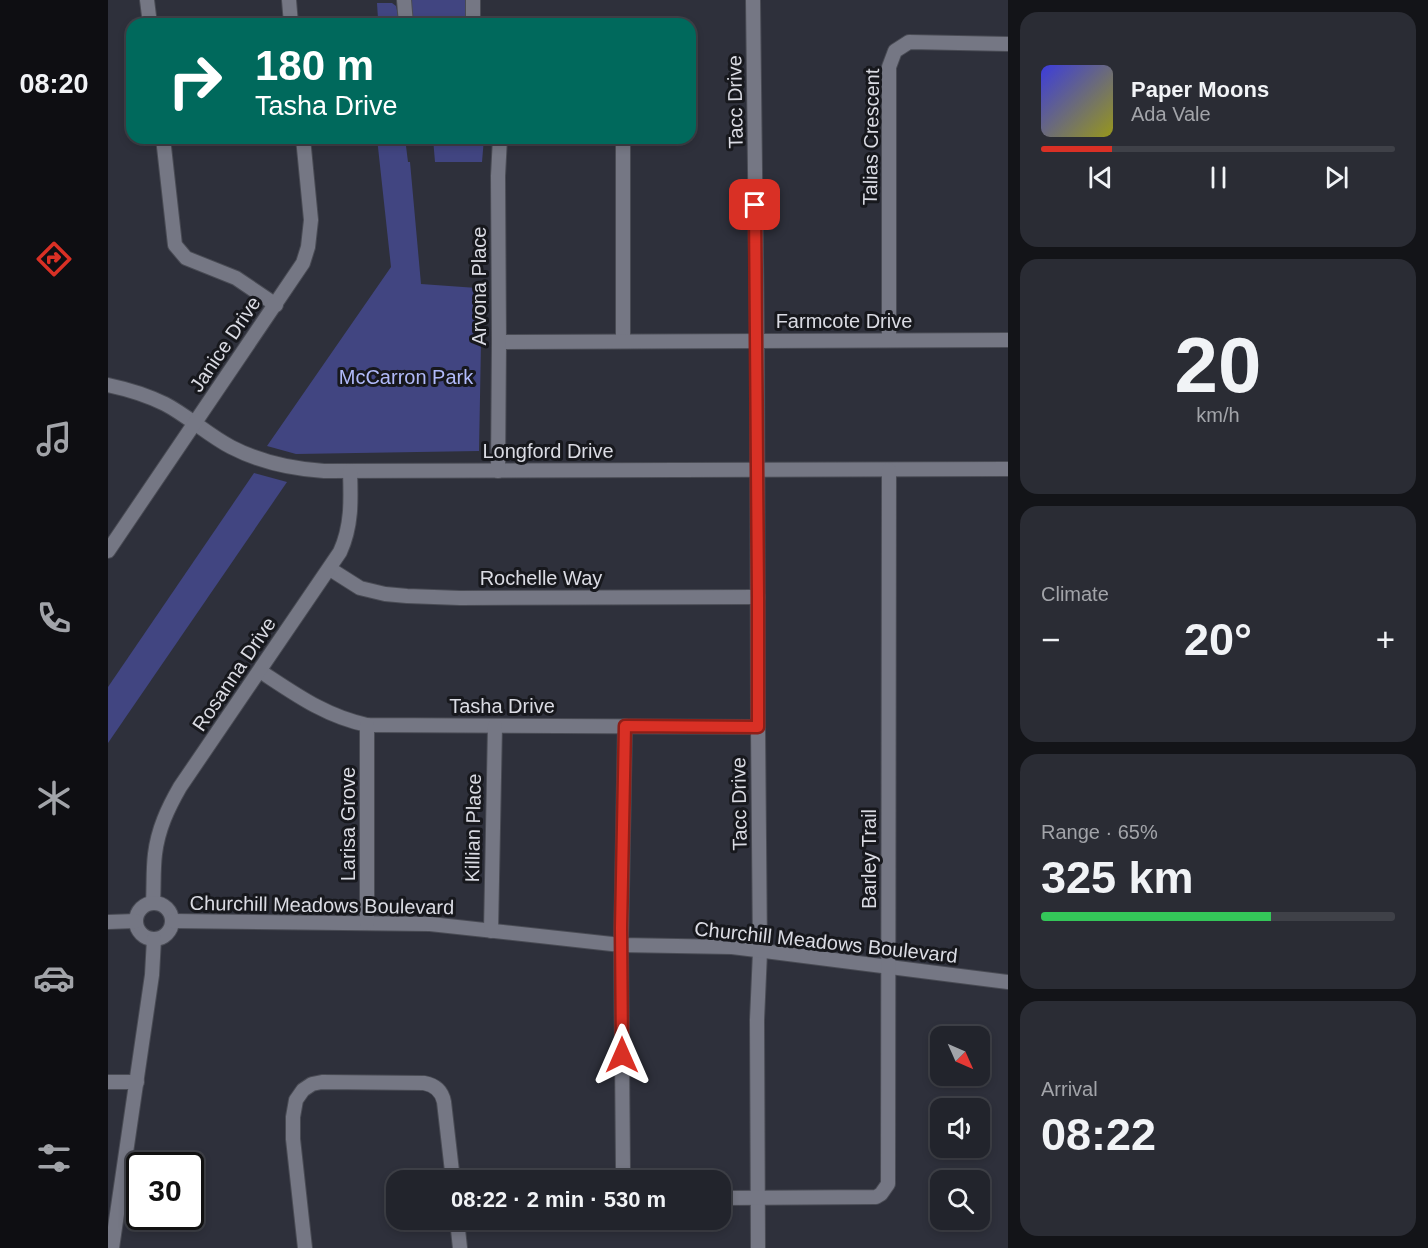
<!DOCTYPE html>
<meta charset="utf-8">
<style>
:root{--surface:#22242c;--page:#2a2c34;--text:#f1f3f6;--muted:#a2a4a9;--line:#3f4148;--accent:#d93025}
body{margin:0;font-family:Helvetica,sans-serif;background:var(--page);color:var(--text);height:100vh;display:flex;flex-direction:column;font-size:22px;white-space:nowrap}
*{box-sizing:border-box;margin:0}
p{font-size:20px;color:var(--muted)}
.icon{flex:none;width:33px;height:33px;fill:none;stroke:currentColor;stroke-width:2;stroke-linecap:round;stroke-linejoin:round}
.map{position:relative;flex:1;overflow:hidden}
.side{display:flex;flex-direction:column;gap:12px;padding:12px;background:#131418;width:420px}
.side>*{flex:none}
.guide{position:absolute;left:18px;top:18px;width:570px;height:126px;border-radius:18px;box-shadow:0 3px 9px #0003,0 0 0 2px var(--line);background:#00695c;color:#fff;overflow:hidden}
.needle{width:39px;rotate:135deg}
.controls{position:absolute;left:822px;top:1026px;display:grid;gap:12px}
.controls a{display:grid;place-items:center;width:60px;height:60px;border-radius:12px;background:var(--surface);box-shadow:0 3px 9px #0003,0 0 0 2px var(--line);font-size:30px}
.speed{position:absolute;left:18px;top:1152px;display:flex;gap:12px;font-size:30px;font-weight:700;text-align:center}
.speed>*{display:grid;place-content:center;width:78px;height:78px;border-radius:50%;background:var(--surface);box-shadow:0 3px 9px #0003,0 0 0 2px var(--line);line-height:1}
.speed .limit{border:3px solid #111;border-radius:9px;background:#fff;color:#111}
.pin{position:absolute;display:grid;place-items:center;width:51px;height:51px;color:#fff;margin:-26px;border-radius:12px;box-shadow:0 3px 9px #0006}
.me{position:absolute;width:66px;margin:-33px;rotate:0deg;stroke-linejoin:round;filter:drop-shadow(0 0 4px #0008)}
.turn{display:flex;align-items:center;gap:21px;height:126px;padding:0 30px;font-size:27px}
.turn .icon{width:78px;height:78px;stroke-width:2.5}
.turn b{display:block;font-size:42px;line-height:51px}
.big{font-size:45px;font-weight:800;line-height:1.1}
.side .tile{flex:1;display:flex;flex-direction:column;justify-content:center;gap:9px;min-width:0;padding:0 21px;border-radius:18px;background:var(--page)}
.side .dial{align-items:center;gap:0}
.dial b{font-size:78px;line-height:1}
.song{display:flex;align-items:center;gap:18px}
.cover{width:72px;height:72px;border-radius:9px;background:linear-gradient(135deg,hsl(240 70% 55%),hsl(60 70% 35%))}
.played{height:6px;border-radius:3px;background:linear-gradient(90deg,var(--accent) 20%,var(--line) 20%)}
.keys{display:flex;justify-content:space-around;direction:ltr}
.heat{display:flex;justify-content:space-between;align-items:center;font-size:33px;direction:ltr}
.charge{height:9px;border-radius:4px;background:linear-gradient(90deg,#34c759 65%,var(--line) 0)}
.trip{position:absolute;left:278px;top:1170px;width:345px;height:60px;border-radius:18px;background:var(--surface);box-shadow:0 3px 9px #0003,0 0 0 2px var(--line);font-weight:800;line-height:60px;text-align:center}
main{display:flex;flex:1;min-height:0}
.dock{display:flex;flex-direction:column;width:108px;justify-content:space-around;align-items:center;background:#0e0e12;color:var(--muted)}
.dock .icon{width:42px;height:42px}
.dock .on{color:var(--accent)}
.dock b{font-size:27px;color:var(--text)}
.map>svg:first-child{display:block}
.green{fill:#414581}
.lines{fill:none;stroke-linecap:round;stroke-linejoin:round}
.minor-casing{stroke:#494b54;stroke-width:16}
.minor{stroke:#757784;stroke-width:14}
.route-casing{stroke:#8d1f18;stroke-width:15}
.route{stroke:#d93025;stroke-width:10}
.labels{text-anchor:middle;dominant-baseline:central;stroke-width:6;stroke-linejoin:round;paint-order:stroke}
.street-label{font-size:20px;fill:#dadbe3;stroke:#17181d}
.park-label{font-size:20px;fill:#b1bafa;stroke:#17181d}
</style>
<main>
<nav class="dock">
<b>08:20</b>
<svg class="icon on" aria-label="directions" viewBox="0 0 24 24"><path d="M12 3l9 9-9 9-9-9zM9 14v-3h6M13 9l2 2-2 2"/></svg>
<svg class="icon" aria-label="music" viewBox="0 0 24 24"><path d="M9 18V5l10-2v13"/><circle cx="6" cy="18" r="3"/><circle cx="16" cy="16" r="3"/></svg>
<svg class="icon" aria-label="phone" viewBox="0 0 24 24"><path d="M5 4h4l2 5-3 2q2 4 5 5l2-3 5 2v4C11 20 4 13 5 4z"/></svg>
<svg class="icon" aria-label="climate" viewBox="0 0 24 24"><path d="M12 3v18M4 7l16 10M4 17L20 7"/></svg>
<svg class="icon" aria-label="car" viewBox="0 0 24 24"><path d="M5 17H2v-5l4-1 3-4h7l3 4 3 1v5h-3M9 17h6M6 11h13"/><circle cx="7" cy="17" r="2"/><circle cx="17" cy="17" r="2"/></svg>
<svg class="icon" aria-label="filters" viewBox="0 0 24 24"><path d="M4 7h16M4 17h16"/><circle cx="9" cy="7" r="2"/><circle cx="15" cy="17" r="2"/></svg>
</nav>
<div class="map">
<svg width="900" height="1248" viewBox="0 0 900 1248">
<rect width="100%" height="100%" fill="#2e303b"/>
<g class="green">
<polygon points="302,0 358,0 358,24 351,24 351,22 348,22 348,24 305,24"/>
<polygon points="269,3 284,3 288,6 292,24 258,24 257,19 270,19"/>
<polygon points="269,138 297,138 300,162 302,162 313,284 369,288 373,343 371,451 188,454 159,446 283,267"/>
<polygon points="325,138 376,138 374,162 327,162"/>
<polygon points="146,473 179,482 0,743 0,687"/>
</g>
<g class="lines">
<defs>
<g id="minor">
<polyline points="39,0 42,24"/>
<polyline points="181,0 183,24"/>
<polyline points="296,0 298,24"/>
<polyline points="365,0 365,24"/>
<polyline points="645,0 649,341 650,727 652,952 649,1020 650,1248"/>
<polyline points="55,138 67,245 78,258 128,278 168,305"/>
<polyline points="781,340 781,67 787,51 801,42 900,44"/>
<polyline points="515,341 515,138"/>
<polyline points="391,342 900,340"/>
<path d="M0,385C19,389 39,395 57,404C80,416 100,435 123,447C152,462 184,469 216,471L900,469"/>
<polyline points="390,471 391,342 390,176 392,138"/>
<polyline points="0,551 195,263 200,247 203,220 195,138"/>
<polyline points="222,569 252,588 277,594 299,596 352,598 650,597"/>
<path d="M152,671C187,694 217,716 259,725L650,727"/>
<polyline points="517,726 513,945 515,1169 517,1180"/>
<path d="M45,903C46,886 45,870 47,854C50,829 60,808 72,787L232,552C244,526 243,500 242,471"/>
<circle cx="46" cy="921" r="18"/>
<polyline points="64,921 322,924 513,945 624,947 900,982"/>
<polyline points="0,922 28,921"/>
<polyline points="259,923 259,725"/>
<polyline points="383,931 387,726"/>
<polyline points="0,1082 29,1082"/>
<polyline points="612,1198 768,1197 773,1194 780,1184 781,470"/>
<polyline points="349,1220 352,1248"/>
<polyline points="4,1248 44,975 46,939"/>
<path d="M197,1248L185,1139V1117L188,1100L195,1090L204,1084L214,1082L316,1083C327,1085 334,1091 336,1102L345,1180"/>
</g>
</defs>
<use href="#minor" class="minor-casing"/>
<use href="#minor" class="minor"/>
</g>
<g class="lines">
<defs>
<polyline id="route" points="514,1055 513,928 517,726 650,727 650,597 647,205"/>
</defs>
<use href="#route" class="route-casing"/>
<use href="#route" class="route"/>
</g>
<g class="labels">
<g class="street-label">
<text transform="translate(627 102) rotate(-91)">Tacc Drive</text>
<text transform="translate(763 137) rotate(-89)">Talias Crescent</text>
<text transform="translate(371 286) rotate(-90)">Arvona Place</text>
<text x="736" y="321">Farmcote Drive</text>
<text transform="translate(117 344) rotate(-56)">Janice Drive</text>
<text x="440" y="451">Longford Drive</text>
<text x="433" y="578">Rochelle Way</text>
<text transform="translate(126 674) rotate(-56)">Rosanna Drive</text>
<text x="394" y="706">Tasha Drive</text>
<text transform="translate(631 804) rotate(-91)">Tacc Drive</text>
<text transform="translate(240 824) rotate(-90)">Larisa Grove</text>
<text transform="translate(365 828) rotate(-89)">Killian Place</text>
<text transform="translate(761 859) rotate(-90)">Barley Trail</text>
<text transform="translate(214 905) rotate(1)">Churchill Meadows Boulevard</text>
<text transform="translate(718 942) rotate(6)">Churchill Meadows Boulevard</text>
</g>
<g class="park-label">
<text x="298" y="377">McCarron Park</text>
</g>
</g>
</svg>
<div class="controls">
<a><svg class="needle" viewBox="-14 -14 28 28"><path d="M0-13l5 13h-10z" fill="#e53935"/><path d="M0 13l5-13h-10z" fill="#a2a4a9"/></svg></a>
<a><svg class="icon" aria-label="sound" viewBox="0 0 24 24"><path d="M4 9h4l5-4v14l-5-4H4zM17 9q2 3 0 6"/></svg></a>
<a><svg class="icon" aria-label="search" viewBox="0 0 24 24"><circle cx="10" cy="10" r="6"/><path d="M15 15l6 6"/></svg></a>
</div>
<div class="speed"><div class="limit">30</div></div>
<div class="pin" style="left:647px;top:205px;background:#d93025"><svg class="icon" aria-label="arrive" viewBox="0 0 24 24"><path d="M6 21V4h12l-3 4 3 4H6"/></svg></div>
<svg class="me" style="left:514px;top:1055px" viewBox="-20 -20 40 40"><path d="M0-17L14 15 0 8-14 15z" fill="#d93025" stroke="#fff" stroke-width="4"/></svg>
<div class="trip">08:22 · 2 min · 530 m</div>
<div class="guide">
<div class="turn"><svg class="icon" aria-label="right" viewBox="0 0 24 24"><path d="M7 20v-9h11M14 6l5 5-5 5"/></svg><div><b>180 m</b>Tasha Drive</div></div>
</div>
</div>
<section class="side">
<div class="tile">
<div class="song"><i class="cover"></i><div><b>Paper Moons</b><p>Ada Vale</p></div></div>
<div class="played"></div>
<div class="keys"><svg class="icon" aria-label="previous" viewBox="0 0 24 24"><path d="M18 5L8 12l10 7zM5 5v14"/></svg><svg class="icon" aria-label="pause" viewBox="0 0 24 24"><path d="M8 5v14M16 5v14"/></svg><svg class="icon" aria-label="next" viewBox="0 0 24 24"><path d="M6 5l10 7-10 7zM19 5v14"/></svg></div>
</div>
<div class="tile dial"><b>20</b><p>km/h</p></div>
<div class="tile"><p>Climate</p>
<div class="heat"><a>−</a><b class="big">20°</b><a>+</a></div>
</div>
<div class="tile"><p>Range · 65%</p><b class="big">325 km</b><div class="charge"></div></div>
<div class="tile"><p>Arrival</p><b class="big">08:22</b></div>
</section>
</main>
